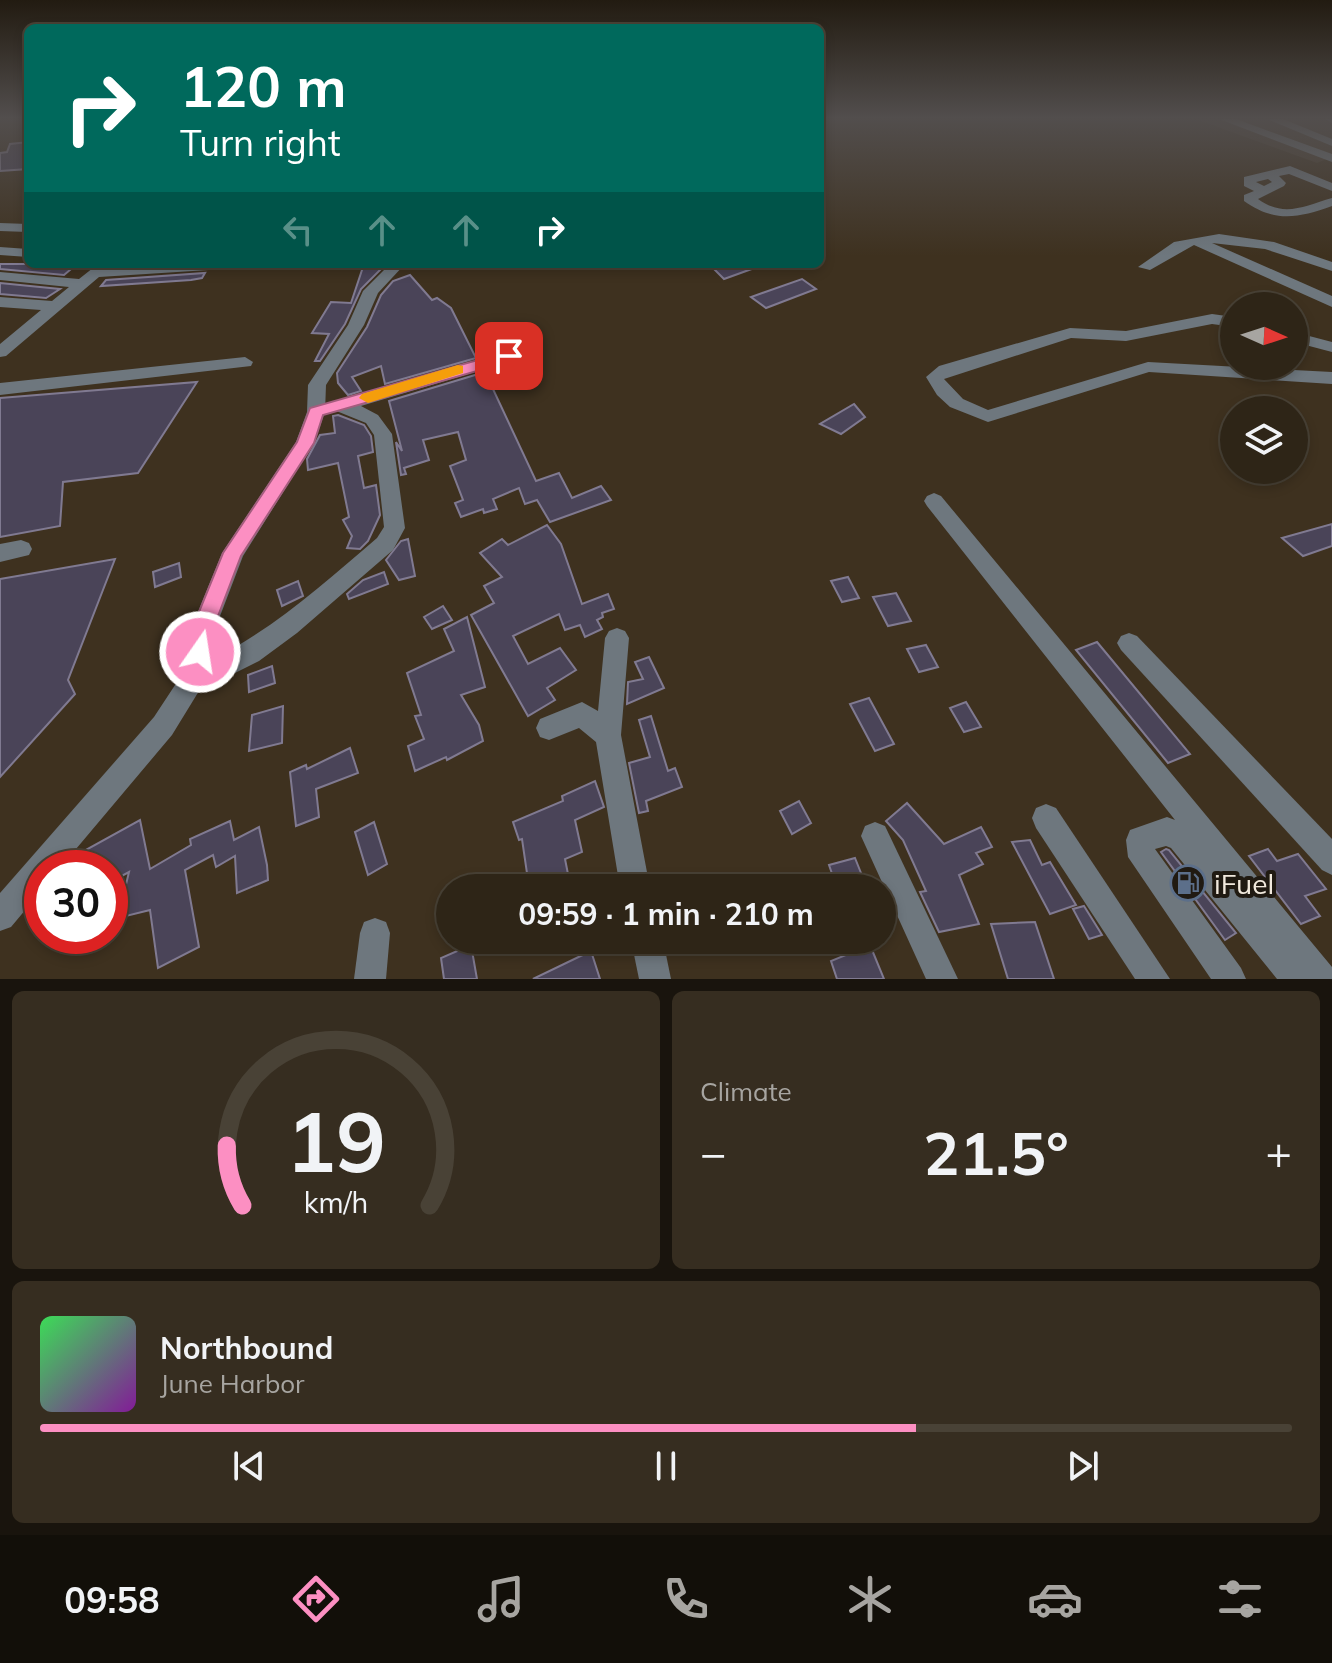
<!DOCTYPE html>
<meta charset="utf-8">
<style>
:root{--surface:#2e2517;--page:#362d20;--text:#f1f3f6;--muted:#a7a5a1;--line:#494236;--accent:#fc8fc2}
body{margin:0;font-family:Mulish,sans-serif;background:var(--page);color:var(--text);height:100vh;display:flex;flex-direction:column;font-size:30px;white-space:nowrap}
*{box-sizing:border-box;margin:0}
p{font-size:26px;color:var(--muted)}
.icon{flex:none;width:44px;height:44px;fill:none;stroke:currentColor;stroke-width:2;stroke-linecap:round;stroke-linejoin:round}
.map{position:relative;height:979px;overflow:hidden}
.drawer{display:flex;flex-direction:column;gap:12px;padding:12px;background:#19140d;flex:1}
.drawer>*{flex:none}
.guide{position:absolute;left:24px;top:24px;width:800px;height:244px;border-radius:12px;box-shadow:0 4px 12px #0003,0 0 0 2px var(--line);background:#00695c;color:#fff;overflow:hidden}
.needle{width:52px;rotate:93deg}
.tools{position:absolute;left:1220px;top:292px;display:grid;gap:16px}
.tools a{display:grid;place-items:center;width:88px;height:88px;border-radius:50%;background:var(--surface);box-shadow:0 4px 12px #0003,0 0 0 2px var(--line);font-size:40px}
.speed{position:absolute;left:24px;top:850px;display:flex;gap:16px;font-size:40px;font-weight:700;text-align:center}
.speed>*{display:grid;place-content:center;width:104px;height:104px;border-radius:50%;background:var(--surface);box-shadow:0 4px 12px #0003,0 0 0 2px var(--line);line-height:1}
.speed .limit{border:12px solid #d22;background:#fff;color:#111}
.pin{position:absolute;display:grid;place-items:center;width:68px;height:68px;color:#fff;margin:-34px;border-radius:16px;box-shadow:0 4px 12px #0006}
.me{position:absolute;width:88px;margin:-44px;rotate:13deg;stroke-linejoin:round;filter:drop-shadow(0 0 6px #0008)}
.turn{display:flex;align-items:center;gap:28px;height:168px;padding:0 24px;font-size:36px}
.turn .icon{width:104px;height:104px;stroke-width:2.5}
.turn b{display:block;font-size:56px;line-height:68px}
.lanes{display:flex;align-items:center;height:76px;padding:0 24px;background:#0003;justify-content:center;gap:40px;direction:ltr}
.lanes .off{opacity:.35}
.big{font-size:60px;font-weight:700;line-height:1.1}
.drawer .tile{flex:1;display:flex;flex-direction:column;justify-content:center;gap:12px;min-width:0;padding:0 28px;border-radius:12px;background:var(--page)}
.drawer .dial{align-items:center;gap:0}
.dial svg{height:208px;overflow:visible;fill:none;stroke:var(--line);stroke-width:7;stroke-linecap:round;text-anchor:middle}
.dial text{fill:var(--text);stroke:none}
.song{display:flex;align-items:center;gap:24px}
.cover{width:96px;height:96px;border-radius:12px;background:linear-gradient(135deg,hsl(130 70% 55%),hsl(290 70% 35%))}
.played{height:8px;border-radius:4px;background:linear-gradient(90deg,var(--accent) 70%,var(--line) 70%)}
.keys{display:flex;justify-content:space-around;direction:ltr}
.heat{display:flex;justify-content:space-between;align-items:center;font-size:44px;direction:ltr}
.drawer .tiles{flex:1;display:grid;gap:12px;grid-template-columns:1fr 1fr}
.tile:last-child{grid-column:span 2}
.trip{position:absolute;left:436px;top:874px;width:460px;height:80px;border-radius:40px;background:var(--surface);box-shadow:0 4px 12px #0003,0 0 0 2px var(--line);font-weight:700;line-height:80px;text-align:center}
.menu{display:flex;height:128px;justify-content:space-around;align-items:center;background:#120f09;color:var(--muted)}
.menu .icon{width:56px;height:56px}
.menu .current{color:var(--accent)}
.menu b{font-size:36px;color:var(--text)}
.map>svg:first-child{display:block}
.industrial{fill:#493d2e}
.building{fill:#4a4458;stroke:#807a91;stroke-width:2}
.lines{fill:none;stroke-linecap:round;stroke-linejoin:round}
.minor{fill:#6e777e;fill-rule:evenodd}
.route{fill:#fc8fc2;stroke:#a45d7e;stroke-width:2}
.slow{fill:#f59e0b}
.labels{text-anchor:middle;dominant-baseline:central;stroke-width:8;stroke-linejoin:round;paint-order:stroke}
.near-poi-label{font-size:28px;fill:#f1e9dd;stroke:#201a12;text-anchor:start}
</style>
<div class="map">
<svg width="1332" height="979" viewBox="0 0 1332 979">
<rect width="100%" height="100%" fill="#3e311f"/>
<polygon class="industrial" points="1196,119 1332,119 1332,157 1317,163"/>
<g class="building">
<polygon points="28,142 28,169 0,171 0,153 7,152 10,144"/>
<polygon points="0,264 77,264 64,275 0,269"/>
<polygon points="364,264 386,264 361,289 345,324 320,361 315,361 329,334 312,333 331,302 351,303"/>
<polygon points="709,264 760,264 760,266 724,279"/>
<polygon points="205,273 202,278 191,280 101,286 106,280"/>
<polygon points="410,275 432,300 437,298 451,308 476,358 385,384 381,366 352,377 361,391 348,395 338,383 337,373 367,327 381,295 393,281"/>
<polygon points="802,279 816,289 766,308 751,297"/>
<polygon points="0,283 60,289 46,298 0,294"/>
<polygon points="485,372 536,481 559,473 572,498 601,486 611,500 550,522 537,500 525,504 519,488 493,499 497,509 484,513 483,509 461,517 455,503 463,500 450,466 466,460 458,432 423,440 429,460 404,468 406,474 401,475 396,442 402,451 389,401"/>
<polygon points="197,382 138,473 63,482 60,526 0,537 0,398"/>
<polygon points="854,404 865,417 841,434 820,424"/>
<polygon points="338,415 364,425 371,436 373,452 358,456 364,488 376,485 380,515 368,541 360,549 347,548 352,536 343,520 349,517 338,463 308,470 307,459 320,435 335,433 333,416"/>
<polygon points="1332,524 1332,546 1303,556 1282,538"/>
<polygon points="547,525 561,544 582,604 608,594 614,609 602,613 603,617 597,620 602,629 585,637 580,625 565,630 559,614 513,636 528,664 560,648 576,670 547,688 555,700 528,716 471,615 494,603 484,586 502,577 480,553 502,539 508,545"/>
<polygon points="408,539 415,576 399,580 386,560 401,541"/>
<polygon points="115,559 68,680 75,694 0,777 0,579"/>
<polygon points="179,563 181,577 155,587 153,572"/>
<polygon points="384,572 388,584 349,599 347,594 363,580"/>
<polygon points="848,577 859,598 842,602 831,581"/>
<polygon points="298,581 303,596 282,606 277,590"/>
<polygon points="896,593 911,621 888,626 873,597"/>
<polygon points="443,606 452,620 432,629 424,617"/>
<polygon points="467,617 485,687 461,695 479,725 483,741 447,760 446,757 415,771 408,746 424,739 415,716 421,715 407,673 454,651 444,629"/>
<polygon points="1097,642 1190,754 1168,763 1076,650"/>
<polygon points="926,645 938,667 919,672 907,649"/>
<polygon points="649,657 664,688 627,704 628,682 643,679 635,662"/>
<polygon points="272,666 275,683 249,692 248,675"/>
<polygon points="869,698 894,744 875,751 850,704"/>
<polygon points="966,702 981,727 964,732 950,708"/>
<polygon points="283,706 282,743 249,751 252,715"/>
<polygon points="651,716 668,771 675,768 682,787 646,801 648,811 639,813 629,763 650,757 639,720"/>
<polygon points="350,748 358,773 316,789 319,817 296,826 290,772 306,765 307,769"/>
<polygon points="595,781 604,807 575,820 582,852 565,859 568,874 529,887 522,839 519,840 513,822 563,801 562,796"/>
<polygon points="799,801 811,823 792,834 780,811"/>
<polygon points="907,803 944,844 981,827 992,847 976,853 983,864 959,875 979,924 939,932 920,892 926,891 903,840 886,821"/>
<polygon points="140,820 150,869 191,845 190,839 230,821 234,840 259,827 267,865 268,880 237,893 235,856 216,867 213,855 185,870 199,947 158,968 150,910 118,918 129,872 118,878 116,868 64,868 73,857"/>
<polygon points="374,822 387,864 368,875 355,832"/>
<polygon points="1030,840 1042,865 1050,862 1076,905 1050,914 1012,842"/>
<polygon points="1166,849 1169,850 1236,933 1225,940 1161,852"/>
<polygon points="1268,849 1277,861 1298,854 1326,889 1305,896 1320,916 1301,924 1249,856"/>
<polygon points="855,858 867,888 837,888 829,865"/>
<polygon points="1084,906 1099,930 1102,935 1089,939 1073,909"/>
<polygon points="1035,922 1054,979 1008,979 991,924"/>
<polygon points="471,945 477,979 444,979 441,958"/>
<polygon points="870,945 884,979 837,979 831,961"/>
<polygon points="591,951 600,979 533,979"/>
</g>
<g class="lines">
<g class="minor">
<polygon points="1219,119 1236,119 1332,154 1332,162"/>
<polygon points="1267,119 1283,119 1332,139 1332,146"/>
<polygon points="1325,119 1332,119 1332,123"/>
<path d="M1290,166L1332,183V191L1289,174L1279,176L1286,183L1284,186L1258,199C1284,218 1304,206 1332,198V206C1298,218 1275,223 1244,201V195L1254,191L1244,186V177ZM1268,179L1272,182L1264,186L1256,182Z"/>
<polygon points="0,223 28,224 28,232 0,231"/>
<polygon points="1219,234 1274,242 1332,262 1332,271 1265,249 1212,243 1332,296 1332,307 1194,245 1150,270 1138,267 1174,242"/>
<polygon points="0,247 28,249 28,257 0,255"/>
<polygon points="98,264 110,264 110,268 247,264 240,268 99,277 6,356 0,357 0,344 41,310 0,307 0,297 52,301 69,287 0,280 0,272 79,279"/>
<path d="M390,264H405L378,293L364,325L326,385L325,412L314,443L243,556L217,624L207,662C272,631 323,584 377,538L384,527L374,435L366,423L334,410L331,406L334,402L509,351L517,356L515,360L361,406L378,415L392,434L405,528L393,550L297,633L259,661L199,691L172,735L60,868H42V890L11,927L0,931V893L154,717L179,679L193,624L222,553L296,442L307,412L308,385L348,325L363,291Z"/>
<polygon points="1212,314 1234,317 1234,327 1212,324 1126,341 1071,338 944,379 963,399 988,410 1148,362 1332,372 1332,384 1149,372 988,422 950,407 937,395 926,377 939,366 1070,328 1126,331"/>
<polygon points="1294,332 1332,342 1332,352 1294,342"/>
<polygon points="245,357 253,362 251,366 0,395 0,383"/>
<polygon points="934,493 941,496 1332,967 1332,979 1277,979 1171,848 1166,846 1155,849 1241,968 1246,979 1211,979 1128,857 1126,840 1130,830 1167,817 1175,820 927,506 924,501 927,496"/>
<polygon points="21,540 29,543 32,549 29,555 0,562 0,544"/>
<polygon points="617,628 625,631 629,638 621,735 650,888 620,888 596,742 579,728 549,740 540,737 536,728 540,719 582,702 598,711 605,638 609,631"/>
<polygon points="1129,633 1137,636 1332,839 1332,875 1322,870 1121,650 1117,643 1121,636"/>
<polygon points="1046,804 1056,808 1170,979 1135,979 1036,828 1032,818 1036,808"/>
<polygon points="875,822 885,826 958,979 926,979 861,836 865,826"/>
<polygon points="375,918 386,922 390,933 386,979 354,979 360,933 364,922"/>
<polygon points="631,940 663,940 671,979 639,979"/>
</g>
</g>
<linearGradient id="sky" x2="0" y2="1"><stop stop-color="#221b11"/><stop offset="0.46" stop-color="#524e4d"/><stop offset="1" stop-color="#524e4d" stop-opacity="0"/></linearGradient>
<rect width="1332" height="256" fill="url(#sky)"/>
<polygon class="route" points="509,351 515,353 515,360 323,415 314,443 241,556 215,624 208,659 200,662 192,659 189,652 194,624 223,553 297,442 310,408"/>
<polygon class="slow" points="458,365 463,366 463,373 368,403 359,398 362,394"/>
<defs>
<symbol id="fuel-ring" viewBox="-11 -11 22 22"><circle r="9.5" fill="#201a12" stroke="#5c6f8a" stroke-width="1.5"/><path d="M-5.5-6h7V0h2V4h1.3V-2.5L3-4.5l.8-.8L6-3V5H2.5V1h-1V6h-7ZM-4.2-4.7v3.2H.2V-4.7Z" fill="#5c6f8a"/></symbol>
</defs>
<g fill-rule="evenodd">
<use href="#fuel-ring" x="1168" y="863" width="40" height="40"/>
</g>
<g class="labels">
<g class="near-poi-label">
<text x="1214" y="883">iFuel</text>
</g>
</g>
</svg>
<div class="tools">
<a><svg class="needle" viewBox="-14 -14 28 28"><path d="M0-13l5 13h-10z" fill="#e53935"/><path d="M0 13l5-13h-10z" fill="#a7a5a1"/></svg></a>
<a><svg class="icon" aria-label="layers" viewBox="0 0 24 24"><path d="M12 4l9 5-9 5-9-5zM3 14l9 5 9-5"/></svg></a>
</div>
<div class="speed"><div class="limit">30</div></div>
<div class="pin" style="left:509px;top:356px;background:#d93025"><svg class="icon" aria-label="arrive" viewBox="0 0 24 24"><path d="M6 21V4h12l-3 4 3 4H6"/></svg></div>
<svg class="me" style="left:200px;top:652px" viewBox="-20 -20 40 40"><circle r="17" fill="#fc8fc2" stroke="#fff" stroke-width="3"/><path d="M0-11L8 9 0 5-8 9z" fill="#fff"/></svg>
<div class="trip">09:59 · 1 min · 210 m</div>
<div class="guide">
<div class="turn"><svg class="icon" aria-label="right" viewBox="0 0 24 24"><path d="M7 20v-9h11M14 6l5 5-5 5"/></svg><div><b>120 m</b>Turn right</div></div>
<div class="lanes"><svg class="icon off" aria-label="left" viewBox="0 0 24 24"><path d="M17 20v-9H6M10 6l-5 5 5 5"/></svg><svg class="icon off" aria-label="ahead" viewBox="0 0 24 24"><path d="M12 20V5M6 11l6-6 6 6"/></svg><svg class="icon off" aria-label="ahead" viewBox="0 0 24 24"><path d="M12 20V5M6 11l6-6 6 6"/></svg><svg class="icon" aria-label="right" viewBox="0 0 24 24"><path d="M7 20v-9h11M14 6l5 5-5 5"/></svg></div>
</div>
</div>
<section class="drawer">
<div class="tiles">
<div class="tile dial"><svg viewBox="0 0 100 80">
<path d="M14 69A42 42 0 1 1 86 69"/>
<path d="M14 69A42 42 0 0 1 8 46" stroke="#fc8fc2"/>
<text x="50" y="56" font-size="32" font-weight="700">19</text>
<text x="50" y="72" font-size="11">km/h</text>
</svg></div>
<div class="tile"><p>Climate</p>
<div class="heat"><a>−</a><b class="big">21.5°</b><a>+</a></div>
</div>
<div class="tile">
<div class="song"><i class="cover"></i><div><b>Northbound</b><p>June Harbor</p></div></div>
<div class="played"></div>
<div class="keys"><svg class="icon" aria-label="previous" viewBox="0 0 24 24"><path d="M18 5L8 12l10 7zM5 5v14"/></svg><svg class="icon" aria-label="pause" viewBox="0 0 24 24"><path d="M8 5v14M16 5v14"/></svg><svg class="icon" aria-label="next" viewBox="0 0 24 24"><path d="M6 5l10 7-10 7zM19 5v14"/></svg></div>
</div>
</div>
</section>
<nav class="menu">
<b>09:58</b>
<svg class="icon current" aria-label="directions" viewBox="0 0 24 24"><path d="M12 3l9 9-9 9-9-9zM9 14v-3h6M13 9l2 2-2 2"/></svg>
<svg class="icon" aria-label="music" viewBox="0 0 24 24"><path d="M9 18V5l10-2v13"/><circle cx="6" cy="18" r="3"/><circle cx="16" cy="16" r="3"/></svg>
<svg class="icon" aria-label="phone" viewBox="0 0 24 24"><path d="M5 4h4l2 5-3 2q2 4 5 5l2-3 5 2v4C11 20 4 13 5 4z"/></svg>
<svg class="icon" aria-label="climate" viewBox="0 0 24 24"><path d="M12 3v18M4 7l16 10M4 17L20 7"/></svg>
<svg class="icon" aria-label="car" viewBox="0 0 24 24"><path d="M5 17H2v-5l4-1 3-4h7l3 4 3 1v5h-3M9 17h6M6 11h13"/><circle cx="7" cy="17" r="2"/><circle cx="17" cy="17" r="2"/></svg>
<svg class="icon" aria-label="filters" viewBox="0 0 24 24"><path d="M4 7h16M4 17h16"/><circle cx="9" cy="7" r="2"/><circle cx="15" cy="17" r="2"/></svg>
</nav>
